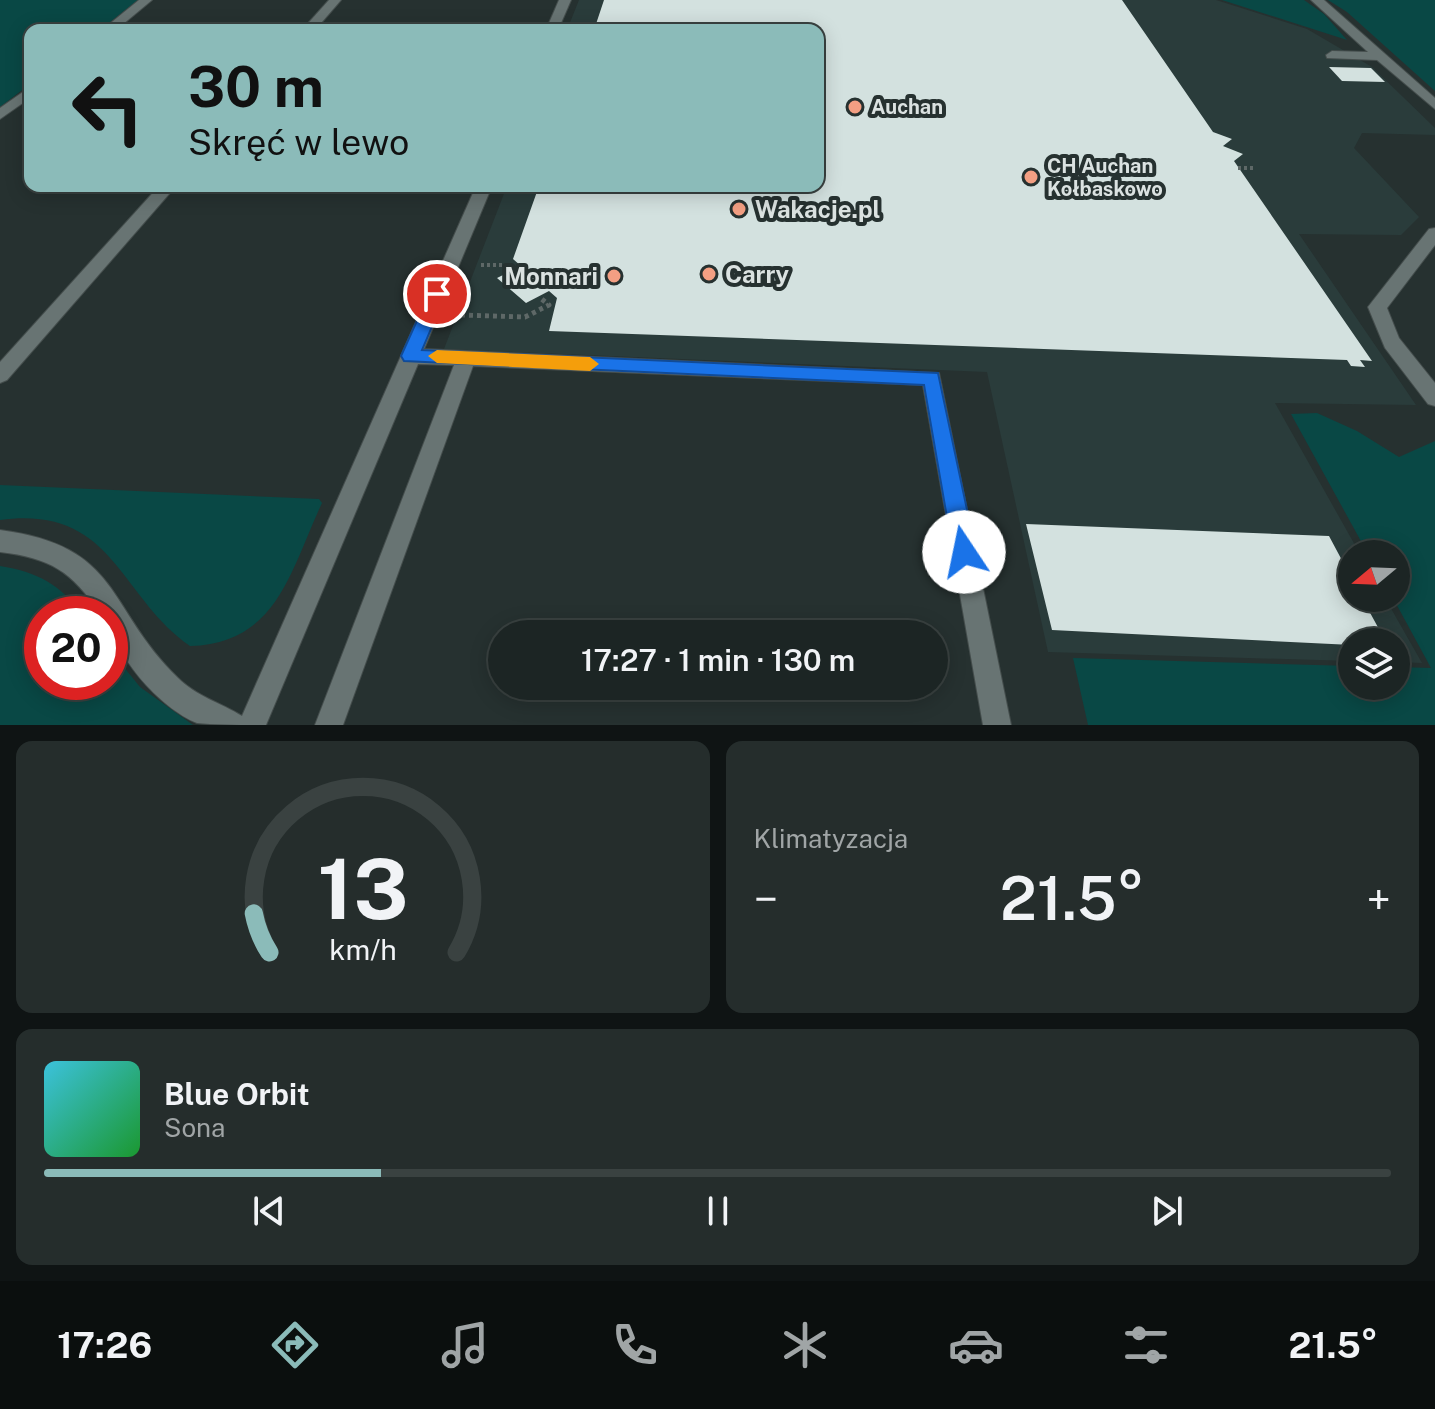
<!DOCTYPE html>
<html lang="pl">
<meta charset="utf-8">
<style>
:root{--surface:#1c2524;--page:#252d2c;--text:#f1f3f6;--muted:#a0a5a6;--line:#3a4241;--accent:#8bbbb9}
body{margin:0;font-family:"Public Sans",sans-serif;background:var(--page);color:var(--text);height:100vh;display:flex;flex-direction:column;font-size:30px;white-space:nowrap}
*{box-sizing:border-box;margin:0}
p{font-size:26px;color:var(--muted)}
.icon{flex:none;width:44px;height:44px;fill:none;stroke:currentColor;stroke-width:2;stroke-linecap:round;stroke-linejoin:round}
.map{position:relative;height:725px;overflow:hidden}
.sheet{display:flex;flex-direction:column;gap:16px;padding:16px;background:#0f1414;flex:1}
.sheet>*{flex:none}
.guide{position:absolute;left:24px;top:24px;width:800px;height:168px;border-radius:16px;box-shadow:0 4px 20px #0003,0 0 0 2px var(--line);background:#8bbbb9;color:#111;overflow:hidden}
.needle{width:52px;rotate:251deg}
.controls{position:absolute;left:1338px;top:540px;display:grid;gap:16px}
.controls a{display:grid;place-items:center;width:72px;height:72px;border-radius:50%;background:var(--surface);box-shadow:0 4px 20px #0003,0 0 0 2px var(--line);font-size:40px}
.speed{position:absolute;left:24px;top:596px;display:flex;gap:16px;font-size:40px;font-weight:700;text-align:center}
.speed>*{display:grid;place-content:center;width:104px;height:104px;border-radius:50%;background:var(--surface);box-shadow:0 4px 20px #0003,0 0 0 2px var(--line);line-height:1}
.speed .limit{border:12px solid #d22;background:#fff;color:#111}
.pin{position:absolute;display:grid;place-items:center;width:68px;height:68px;color:#fff;margin:-34px;border:4px solid #fff;border-radius:50%;box-shadow:0 2px 8px #0007}
.me{position:absolute;width:88px;margin:-44px;rotate:349deg;stroke-linejoin:round;filter:drop-shadow(0 0 6px #0008)}
.turn{display:flex;align-items:center;gap:28px;height:168px;padding:0 32px;font-size:36px}
.turn .icon{width:104px;height:104px;stroke-width:2.5}
.turn b{display:block;font-size:56px;line-height:68px}
.big{font-size:60px;font-weight:600;line-height:1.1}
.sheet .widget{flex:1;display:flex;flex-direction:column;justify-content:center;gap:12px;min-width:0;padding:0 28px;border-radius:16px;background:var(--page)}
.sheet .dial{align-items:center;gap:0}
.dial svg{height:208px;overflow:visible;fill:none;stroke:var(--line);stroke-width:7;stroke-linecap:round;text-anchor:middle}
.dial text{fill:var(--text);stroke:none}
.song{display:flex;align-items:center;gap:24px}
.cover{width:96px;height:96px;border-radius:12px;background:linear-gradient(135deg,hsl(190 70% 55%),hsl(130 70% 35%))}
.played{height:8px;border-radius:4px;background:linear-gradient(90deg,var(--accent) 25%,var(--line) 25%)}
.keys{display:flex;justify-content:space-around;direction:ltr}
.heat{display:flex;justify-content:space-between;align-items:center;font-size:44px;direction:ltr}
.sheet .tiles{flex:1;display:grid;gap:16px;grid-template-columns:1fr 1fr}
.widget:last-child{grid-column:span 2}
.trip{position:absolute;left:488px;top:620px;width:460px;height:80px;border-radius:40px;background:var(--surface);box-shadow:0 4px 20px #0003,0 0 0 2px var(--line);font-weight:600;line-height:80px;text-align:center}
.tabs{display:flex;height:128px;justify-content:space-around;align-items:center;background:#0b0f0e;color:var(--muted)}
.tabs .icon{width:56px;height:56px}
.tabs .current{color:var(--accent)}
.tabs b{font-size:36px;color:var(--text)}
.map>svg:first-child{display:block}
.built{fill:#2a3c3b}
.green{fill:#094845}
.building{fill:#d3e1df}
.lines{fill:none;stroke-linecap:round;stroke-linejoin:round}
.minor-casing{stroke:#444d4c;stroke-width:2}
.path-far1{stroke:#5e6867;stroke-width:4;stroke-dasharray:3 3;stroke-linecap:butt}
.path{stroke:#5e6867;stroke-width:5;stroke-dasharray:4 4;stroke-linecap:butt}
.minor{fill:#687473;fill-rule:evenodd}
.route{fill:#1a73e8;stroke:#114b97;stroke-width:2}
.slow{fill:#f59e0b}
.poi-dot{fill:#f39f83;stroke:#263130;stroke-width:3}
.labels{text-anchor:middle;dominant-baseline:central;stroke-width:8;stroke-linejoin:round;paint-order:stroke}
.far-poi-label{font-size:20px;font-weight:bold;fill:#dbe2e1;stroke:#263130;text-anchor:start}
.poi-label{font-size:24px;font-weight:bold;fill:#dbe2e1;stroke:#263130;text-anchor:start}
</style>
<div class="map">
<svg width="1435" height="725" viewBox="0 0 1435 725">
<rect width="100%" height="100%" fill="#263130"/>
<polygon class="built" points="579,0 1216,0 1307,29 1372,67 1435,128 1435,135 1362,133 1354,148 1419,217 1401,235 1299,234 1416,405 1275,403 1360,554 1352,554 1352,598 1385,598 1422,663 1396,662 1396,642 1352,642 1352,661 1048,652 987,372 444,349 507,186 818,186 818,30 567,30"/>
<g class="green">
<polygon points="0,0 138,0 100,30 30,30 30,84 0,107"/>
<polygon points="1222,0 1304,0 1324,14 1347,40"/>
<polygon points="1328,0 1435,0 1435,91 1347,12"/>
<polygon points="1317,413 1357,431 1399,457 1435,441 1435,725 1088,725 1073,658 1352,666 1352,686 1396,686 1396,667 1431,668 1393,598 1396,598 1396,554 1368,554 1291,414"/>
<path d="M0,485L319,499L322,503C290,571 278,643 190,646C118,596 114,505 0,520Z"/>
<path d="M0,566C37,572 60,584 82,614H42V682H110V650L140,687L193,725H0Z"/>
</g>
<g class="building">
<polygon points="604,0 1122,0 1213,132 1232,139 1223,146 1243,154 1234,161 1372,361 1360,360 1365,367 1351,366 1347,360 549,331 557,298 549,291 526,303 497,278 521,266 513,259 539,186 818,186 818,30 594,30"/>
<polygon points="1329,67 1371,68 1385,82 1342,81"/>
<polygon points="1026,524 1329,536 1352,579 1352,598 1362,598 1386,642 1352,645 1052,630"/>
</g>
<g class="lines">
<defs>
<g id="minor">
<polygon points="139,0 152,0 116,30 102,30"/>
<polygon points="329,0 341,0 315,30 302,30"/>
<polygon points="559,0 571,0 558,30 546,30"/>
<polygon points="1311,0 1324,0 1435,98 1435,109 1377,60 1327,58 1326,55 1332,51 1368,52"/>
<polygon points="30,87 30,98 0,119 0,108"/>
<polygon points="159,186 176,186 7,380 0,383 0,362"/>
<path d="M476,186H492L424,349L939,373L1011,725H983L923,385L473,366L343,725H315L454,365L418,364L266,725C246,725 215,725 197,723C161,709 110,653 110,614H100C72,571 50,558 0,552V530C122,546 105,607 178,678C196,696 221,703 242,716Z"/>
<polygon points="1435,228 1435,245 1387,308 1399,338 1435,383 1435,406 1428,404 1385,348 1368,307 1429,229"/>
</g>
</defs>
<use href="#minor" class="minor-casing"/>
<g class="path-far1">
<polyline points="1238,168 1254,168"/>
<polyline points="481,265 503,265 510,271"/>
</g>
<polyline class="path" points="461,315 525,317 549,305 539,297"/>
<use href="#minor" class="minor"/>
</g>
<polygon class="route" points="437,289 446,294 422,350 938,373 976,552 972,559 964,562 957,559 953,552 924,385 404,361 401,356 429,294"/>
<polygon class="slow" points="437,350 590,357 599,364 590,371 437,363 428,356"/>
<g class="poi-dot">
<circle cx="855" cy="107" r="8"/>
<circle cx="1031" cy="177" r="8"/>
<circle cx="739" cy="209" r="8"/>
<circle cx="709" cy="274" r="8"/>
<circle cx="614" cy="276" r="8"/>
</g>
<g class="labels">
<g class="far-poi-label">
<text x="871" y="107">Auchan</text>
<text x="1047" y="166">CH Auchan<tspan x="1047" dy="23">Kołbaskowo</tspan></text>
</g>
<g class="poi-label">
<text x="755" y="209">Wakacje.pl</text>
<text x="725" y="274">Carry</text>
<text x="598" y="276" text-anchor="end">Monnari</text>
</g>
</g>
</svg>
<div class="controls">
<a><svg class="needle" viewBox="-14 -14 28 28"><path d="M0-13l5 13h-10z" fill="#e53935"/><path d="M0 13l5-13h-10z" fill="#a0a5a6"/></svg></a>
<a><svg class="icon" aria-label="layers" viewBox="0 0 24 24"><path d="M12 4l9 5-9 5-9-5zM3 14l9 5 9-5"/></svg></a>
</div>
<div class="speed"><div class="limit">20</div></div>
<div class="pin" style="left:437px;top:294px;background:#d93025"><svg class="icon" aria-label="arrive" viewBox="0 0 24 24"><path d="M6 21V4h12l-3 4 3 4H6"/></svg></div>
<svg class="me" style="left:964px;top:552px" viewBox="-20 -20 40 40"><circle r="19" fill="#fff"/><path d="M0-13L10 11 0 6-10 11z" fill="#1a73e8"/></svg>
<div class="trip">17:27 · 1 min · 130 m</div>
<div class="guide">
<div class="turn"><svg class="icon" aria-label="left" viewBox="0 0 24 24"><path d="M17 20v-9H6M10 6l-5 5 5 5"/></svg><div><b>30 m</b>Skręć w lewo</div></div>
</div>
</div>
<section class="sheet">
<div class="tiles">
<div class="widget dial"><svg viewBox="0 0 100 80">
<path d="M14 69A42 42 0 1 1 86 69"/>
<path d="M14 69A42 42 0 0 1 8 54" stroke="#8bbbb9"/>
<text x="50" y="56" font-size="32" font-weight="700">13</text>
<text x="50" y="72" font-size="11">km/h</text>
</svg></div>
<div class="widget"><p>Klimatyzacja</p>
<div class="heat"><a>−</a><b class="big">21.5°</b><a>+</a></div>
</div>
<div class="widget">
<div class="song"><i class="cover"></i><div><b>Blue Orbit</b><p>Sona</p></div></div>
<div class="played"></div>
<div class="keys"><svg class="icon" aria-label="previous" viewBox="0 0 24 24"><path d="M18 5L8 12l10 7zM5 5v14"/></svg><svg class="icon" aria-label="pause" viewBox="0 0 24 24"><path d="M8 5v14M16 5v14"/></svg><svg class="icon" aria-label="next" viewBox="0 0 24 24"><path d="M6 5l10 7-10 7zM19 5v14"/></svg></div>
</div>
</div>
</section>
<nav class="tabs">
<b>17:26</b>
<svg class="icon current" aria-label="directions" viewBox="0 0 24 24"><path d="M12 3l9 9-9 9-9-9zM9 14v-3h6M13 9l2 2-2 2"/></svg>
<svg class="icon" aria-label="music" viewBox="0 0 24 24"><path d="M9 18V5l10-2v13"/><circle cx="6" cy="18" r="3"/><circle cx="16" cy="16" r="3"/></svg>
<svg class="icon" aria-label="phone" viewBox="0 0 24 24"><path d="M5 4h4l2 5-3 2q2 4 5 5l2-3 5 2v4C11 20 4 13 5 4z"/></svg>
<svg class="icon" aria-label="climate" viewBox="0 0 24 24"><path d="M12 3v18M4 7l16 10M4 17L20 7"/></svg>
<svg class="icon" aria-label="car" viewBox="0 0 24 24"><path d="M5 17H2v-5l4-1 3-4h7l3 4 3 1v5h-3M9 17h6M6 11h13"/><circle cx="7" cy="17" r="2"/><circle cx="17" cy="17" r="2"/></svg>
<svg class="icon" aria-label="filters" viewBox="0 0 24 24"><path d="M4 7h16M4 17h16"/><circle cx="9" cy="7" r="2"/><circle cx="15" cy="17" r="2"/></svg>
<b>21.5°</b>
</nav>
